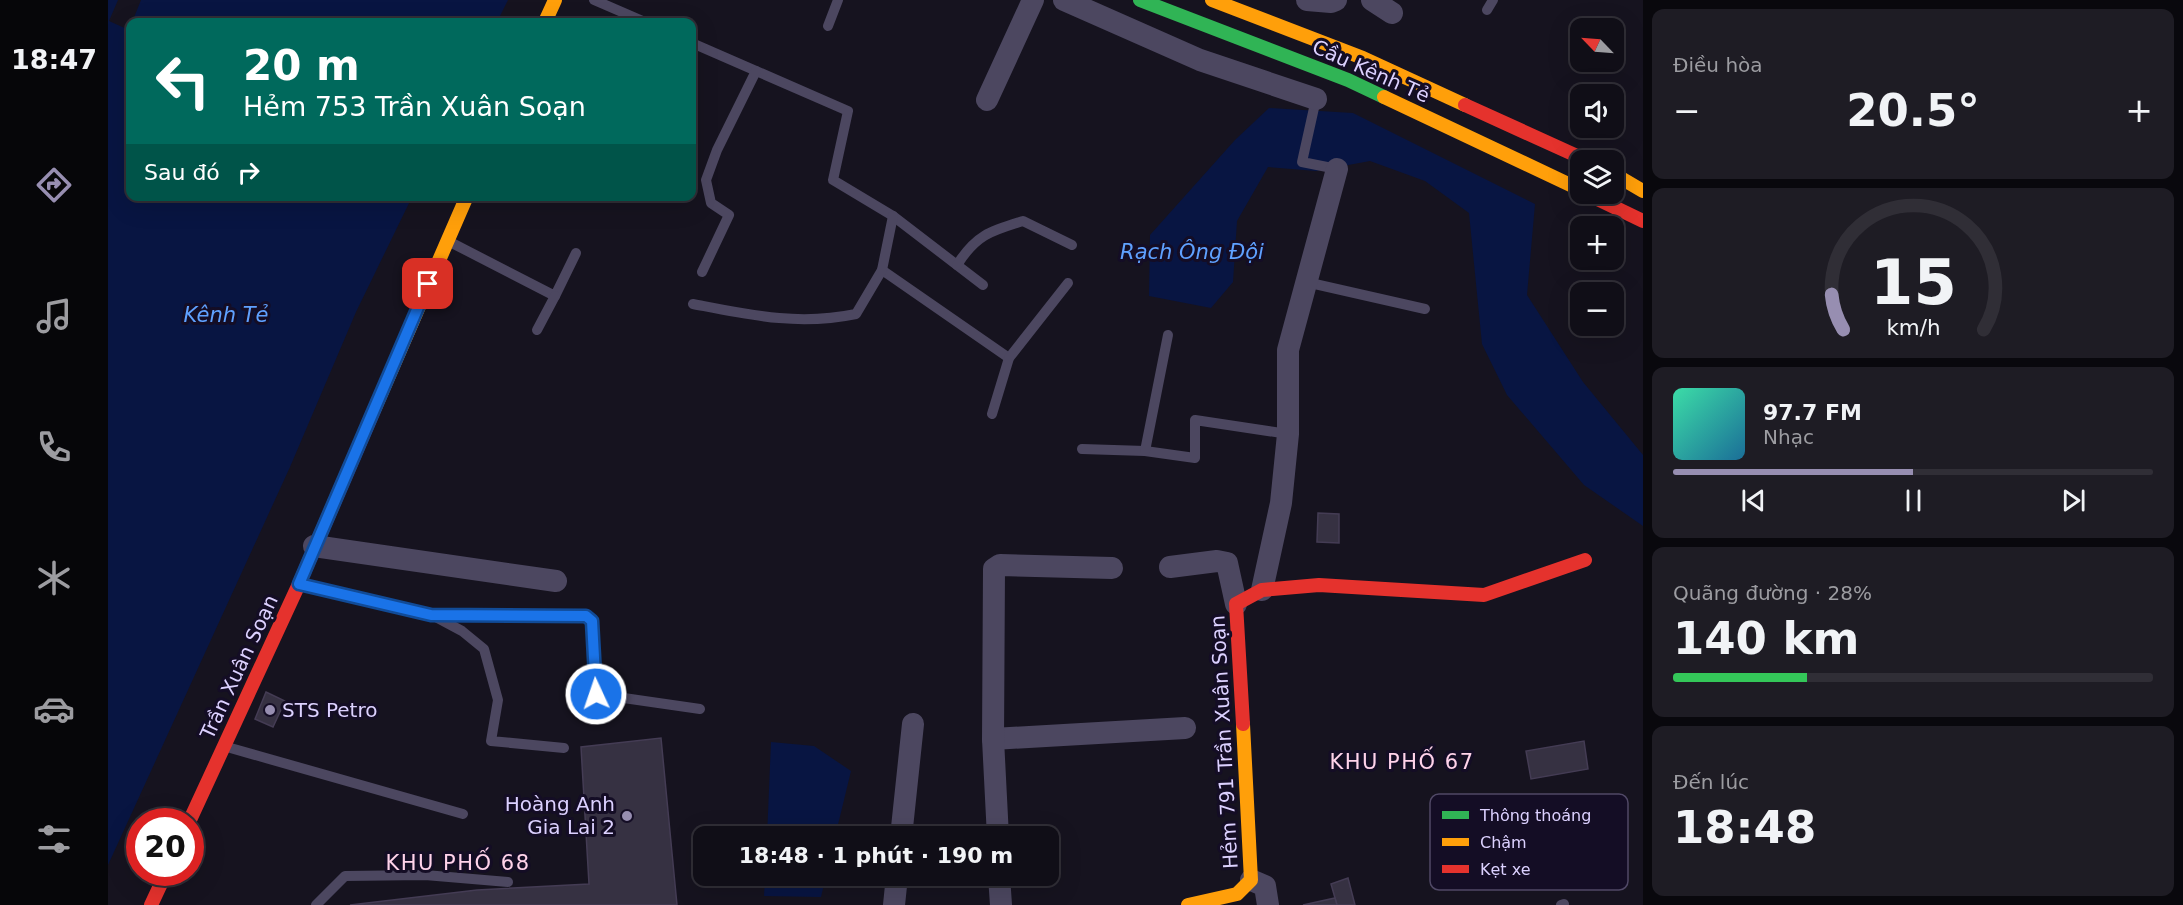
<!DOCTYPE html>
<html lang="vi">
<meta charset="utf-8">
<style>
:root{--surface:#100e17;--page:#1e1c24;--text:#f1f3f6;--muted:#9c9ca1;--line:#302e36;--accent:#978eb1}
body{margin:0;font-family:"DejaVu Sans",sans-serif;background:var(--page);color:var(--text);height:100vh;display:flex;flex-direction:column;font-size:22px;white-space:nowrap}
*{box-sizing:border-box;margin:0}
p{font-size:20px;color:var(--muted)}
.icon{flex:none;width:33px;height:33px;fill:none;stroke:currentColor;stroke-width:2;stroke-linecap:round;stroke-linejoin:round}
.map{position:relative;flex:1;overflow:hidden}
.panel{display:flex;flex-direction:column;gap:9px;padding:9px;background:#09080d;width:540px}
.panel>*{flex:none}
.banner{position:absolute;left:18px;top:18px;width:570px;height:183px;border-radius:12px;box-shadow:0 6px 24px #0002,0 0 0 2px var(--line);background:#00695c;color:#fff;overflow:hidden}
.needle{width:39px;rotate:295deg}
.buttons{position:absolute;left:1462px;top:18px;display:grid;gap:12px}
.buttons a{display:grid;place-items:center;width:54px;height:54px;border-radius:12px;background:var(--surface);box-shadow:0 6px 24px #0002,0 0 0 2px var(--line);font-size:30px}
.speed{position:absolute;left:18px;top:808px;display:flex;gap:12px;font-size:30px;font-weight:700;text-align:center}
.speed>*{display:grid;place-content:center;width:78px;height:78px;border-radius:50%;background:var(--surface);box-shadow:0 6px 24px #0002,0 0 0 2px var(--line);line-height:1}
.speed .limit{border:9px solid #d22;background:#fff;color:#111}
.pin{position:absolute;display:grid;place-items:center;width:51px;height:51px;color:#fff;margin:-26px;border-radius:12px;box-shadow:0 3px 9px #0006}
.me{position:absolute;width:66px;margin:-33px;rotate:357deg;stroke-linejoin:round;filter:drop-shadow(0 0 4px #0008)}
.turn{display:flex;align-items:center;gap:21px;height:126px;padding:0 18px;font-size:27px}
.turn .icon{width:78px;height:78px;stroke-width:2.5}
.turn b{display:block;font-size:42px;line-height:51px}
.then{display:flex;align-items:center;height:57px;padding:0 18px;background:#0003;gap:12px;font-size:22px}
.big{font-size:45px;font-weight:600;line-height:1.1}
.panel .card{flex:1;display:flex;flex-direction:column;justify-content:center;gap:9px;min-width:0;padding:0 21px;border-radius:12px;background:var(--page)}
.panel .dial{align-items:center;gap:0}
.dial svg{height:156px;overflow:visible;fill:none;stroke:var(--line);stroke-width:7;stroke-linecap:round;text-anchor:middle}
.dial text{fill:var(--text);stroke:none}
.song{display:flex;align-items:center;gap:18px}
.cover{width:72px;height:72px;border-radius:9px;background:linear-gradient(135deg,hsl(160 70% 55%),hsl(200 70% 35%))}
.played{height:6px;border-radius:3px;background:linear-gradient(90deg,var(--accent) 50%,var(--line) 50%)}
.keys{display:flex;justify-content:space-around;direction:ltr}
.heat{display:flex;justify-content:space-between;align-items:center;font-size:33px;direction:ltr}
.charge{height:9px;border-radius:4px;background:linear-gradient(90deg,#34c759 28%,var(--line) 0)}
.trip{position:absolute;left:585px;top:826px;width:366px;height:60px;border-radius:12px;background:var(--surface);box-shadow:0 6px 24px #0002,0 0 0 2px var(--line);font-weight:600;line-height:60px;text-align:center}
main{display:flex;flex:1;min-height:0}
.dock{display:flex;flex-direction:column;width:108px;justify-content:space-around;align-items:center;background:#060609;color:var(--muted)}
.dock .icon{width:42px;height:42px}
.dock .selected{color:var(--accent)}
.dock b{font-size:27px;color:var(--text)}
.map>svg:first-child{display:block}
.water{fill:#081542}
.pier{fill:#16131f}
.building{fill:#363142;stroke:#443c54;stroke-width:1.5}
.lines{fill:none;stroke-linecap:round;stroke-linejoin:round}
.lane{stroke:#4c4760;stroke-width:10}
.street{stroke:#4c4760;stroke-width:22}
.fast{stroke:#30b455;stroke-width:14}
.slow{stroke:#ff9f0a;stroke-width:14}
.jam{stroke:#e5322d;stroke-width:14}
.route-casing{stroke:#114b97;stroke-width:15}
.route{stroke:#1a73e8;stroke-width:10}
.poi-dot{fill:#978eb1;stroke:#140d25;stroke-width:2}
.labels{text-anchor:middle;dominant-baseline:central;stroke-width:6;stroke-linejoin:round;paint-order:stroke}
.street-label{font-size:20px;fill:#dcd1ff;stroke:#140d25}
.poi-label{font-size:20px;fill:#dcd1ff;stroke:#140d25;text-anchor:start}
.water-label{font-size:21px;font-style:italic;fill:#5fa1ff;stroke:#140d25}
.neighbourhood-label{font-size:21px;letter-spacing:1.5px;fill:#ffd3ea;stroke:#140d25}
.key{fill:#140d25;stroke:#504866;stroke-width:1.5}
.key-label{font-size:16px;fill:#dcd1ff}
</style>
<main>
<nav class="dock">
<b>18:47</b>
<svg class="icon selected" aria-label="directions" viewBox="0 0 24 24"><path d="M12 3l9 9-9 9-9-9zM9 14v-3h6M13 9l2 2-2 2"/></svg>
<svg class="icon" aria-label="music" viewBox="0 0 24 24"><path d="M9 18V5l10-2v13"/><circle cx="6" cy="18" r="3"/><circle cx="16" cy="16" r="3"/></svg>
<svg class="icon" aria-label="phone" viewBox="0 0 24 24"><path d="M5 4h4l2 5-3 2q2 4 5 5l2-3 5 2v4C11 20 4 13 5 4z"/></svg>
<svg class="icon" aria-label="climate" viewBox="0 0 24 24"><path d="M12 3v18M4 7l16 10M4 17L20 7"/></svg>
<svg class="icon" aria-label="car" viewBox="0 0 24 24"><path d="M5 17H2v-5l4-1 3-4h7l3 4 3 1v5h-3M9 17h6M6 11h13"/><circle cx="7" cy="17" r="2"/><circle cx="17" cy="17" r="2"/></svg>
<svg class="icon" aria-label="filters" viewBox="0 0 24 24"><path d="M4 7h16M4 17h16"/><circle cx="9" cy="7" r="2"/><circle cx="15" cy="17" r="2"/></svg>
</nav>
<div class="map">
<svg width="1535" height="905" viewBox="0 0 1535 905">
<rect width="100%" height="100%" fill="#16131f"/>
<g class="water">
<polygon points="0,0 400,0 389,22 22,22 22,196 304,197 248,312 182,467 0,865"/>
<polygon points="1161,108 1245,113 1427,204 1419,295 1475,382 1535,455 1535,526 1476,485 1399,395 1374,344 1361,213 1317,181 1262,161 1208,171 1160,167 1129,221 1125,282 1103,308 1041,296 1042,235 1127,140"/>
<polygon points="663,742 706,746 743,771 727,837 659,837"/>
<polygon points="657,876 718,876 713,897 656,896"/>
</g>
<polygon class="pier" points="10,0 33,0 21,30 1,21"/>
<g class="building">
<polygon points="1210,513 1231,514 1231,543 1209,542"/>
<polygon points="158,692 177,701 165,727 147,719"/>
<polygon points="553,738 569,905 242,905 369,890 481,884 473,747"/>
<polygon points="1476,741 1480,769 1423,779 1418,751"/>
<polygon points="1240,878 1247,905 1229,905 1223,884"/>
<polygon points="1227,898 1229,905 1195,905"/>
</g>
<g class="lines">
<g class="lane">
<polyline points="486,0 537,22"/>
<polyline points="1379,10 1385,0"/>
<polyline points="720,26 730,0"/>
<polyline points="584,43 740,111 725,180 785,216 875,285"/>
<polyline points="1208,99 1194,162 1229,169"/>
<polyline points="342,242 447,296 468,253"/>
<path d="M849,265C868,235 882,231 915,221L964,245"/>
<polyline points="774,270 901,358"/>
<polyline points="594,272 621,215 603,203 598,180 609,150 648,71"/>
<polyline points="1198,282 1317,309"/>
<path d="M585,304C642,315 690,326 748,314L774,270L785,216"/>
<polyline points="429,330 447,296"/>
<polyline points="884,414 901,358 960,283"/>
<polyline points="974,449 1037,451 1087,458 1087,420 1180,434"/>
<polyline points="1037,451 1060,335"/>
<polyline points="194,585 323,615 478,616 484,621 488,694 592,709"/>
<polyline points="326,616 354,631 376,649 390,700 383,741 456,748"/>
<polyline points="119,747 355,814"/>
<polyline points="208,905 237,876 317,875 400,882"/>
<polyline points="1453,905 1456,904"/>
</g>
<g class="street">
<polyline points="956,0 1092,60 1208,99"/>
<polyline points="1199,0 1223,2 1228,0"/>
<polyline points="1264,0 1284,13"/>
<polyline points="879,100 925,0"/>
<polyline points="206,546 448,581"/>
<polyline points="1062,567 1109,561 1119,563 1128,604"/>
<polyline points="1154,590 1173,503 1180,434 1180,350 1229,169"/>
<polyline points="885,739 1077,728"/>
<polyline points="793,837 805,724"/>
<polyline points="890,837 885,739 886,569 892,565 1004,568"/>
<polyline points="891,876 893,905"/>
<polyline points="1143,880 1157,886 1160,905"/>
<polyline points="786,905 789,876"/>
</g>
<polyline class="fast" points="1032,0 1240,80 1276,97"/>
<g class="slow">
<polyline points="1104,0 1255,58 1357,105"/>
<polyline points="437,22 447,0"/>
<polyline points="1276,97 1473,190"/>
<polyline points="1506,174 1535,191"/>
<polyline points="266,410 359,196"/>
<polyline points="1080,905 1129,894 1143,880 1135,724"/>
</g>
<g class="jam">
<polyline points="1357,105 1478,160"/>
<polyline points="1479,194 1535,221"/>
<polyline points="1135,724 1128,604 1154,590 1211,585 1376,595 1477,560"/>
<polyline points="81,822 191,584 266,410"/>
<polyline points="43,905 58,873"/>
</g>
</g>
<g class="lines">
<defs>
<polyline id="route" points="320,284 191,584 323,615 478,616 484,621 488,694"/>
</defs>
<use href="#route" class="route-casing"/>
<use href="#route" class="route"/>
</g>
<g class="poi-dot">
<circle cx="162" cy="710" r="6"/>
<circle cx="519" cy="816" r="6"/>
</g>
<g class="labels">
<g class="street-label">
<text transform="translate(1263 71) rotate(24)">Cầu Kênh Tẻ</text>
<text transform="translate(131 667) rotate(-65)">Trần Xuân Soạn</text>
<text transform="translate(1116 742) rotate(-93)">Hẻm 791 Trần Xuân Soạn</text>
</g>
<g class="poi-label">
<text x="174" y="710">STS Petro</text>
<text x="507" y="804" text-anchor="end">Hoàng Anh<tspan x="507" dy="23">Gia Lai 2</tspan></text>
</g>
<g class="water-label">
<text x="1084" y="252">Rạch Ông Đội</text>
<text x="118" y="315">Kênh Tẻ</text>
</g>
<g class="neighbourhood-label">
<text x="1294" y="762">KHU PHỐ 67</text>
<text x="350" y="863">KHU PHỐ 68</text>
</g>
</g>
<rect x="1322" y="794" width="198" height="96" rx="9" class="key"/>
<rect x="1334" y="811" width="27" height="8" fill="#30b455"/>
<rect x="1334" y="838" width="27" height="8" fill="#ff9f0a"/>
<rect x="1334" y="865" width="27" height="8" fill="#e5322d"/>
<g class="key-label">
<text x="1372" y="821">Thông thoáng</text>
<text x="1372" y="848">Chậm</text>
<text x="1372" y="875">Kẹt xe</text>
</g>
</svg>
<div class="buttons">
<a><svg class="needle" viewBox="-14 -14 28 28"><path d="M0-13l5 13h-10z" fill="#e53935"/><path d="M0 13l5-13h-10z" fill="#9c9ca1"/></svg></a>
<a><svg class="icon" aria-label="sound" viewBox="0 0 24 24"><path d="M4 9h4l5-4v14l-5-4H4zM17 9q2 3 0 6"/></svg></a>
<a><svg class="icon" aria-label="layers" viewBox="0 0 24 24"><path d="M12 4l9 5-9 5-9-5zM3 14l9 5 9-5"/></svg></a>
<a>+</a>
<a>−</a>
</div>
<div class="speed"><div class="limit">20</div></div>
<div class="pin" style="left:320px;top:284px;background:#d93025"><svg class="icon" aria-label="arrive" viewBox="0 0 24 24"><path d="M6 21V4h12l-3 4 3 4H6"/></svg></div>
<svg class="me" style="left:488px;top:694px" viewBox="-20 -20 40 40"><circle r="17" fill="#1a73e8" stroke="#fff" stroke-width="3"/><path d="M0-11L8 9 0 5-8 9z" fill="#fff"/></svg>
<div class="trip">18:48 · 1 phút · 190 m</div>
<div class="banner">
<div class="turn"><svg class="icon" aria-label="left" viewBox="0 0 24 24"><path d="M17 20v-9H6M10 6l-5 5 5 5"/></svg><div><b>20 m</b>Hẻm 753 Trần Xuân Soạn</div></div>
<div class="then">Sau đó<svg class="icon" aria-label="right" viewBox="0 0 24 24"><path d="M7 20v-9h11M14 6l5 5-5 5"/></svg></div>
</div>
</div>
<section class="panel">
<div class="card"><p>Điều hòa</p>
<div class="heat"><a>−</a><b class="big">20.5°</b><a>+</a></div>
</div>
<div class="card dial"><svg viewBox="0 0 100 80">
<path d="M14 69A42 42 0 1 1 86 69"/>
<path d="M14 69A42 42 0 0 1 8 51" stroke="#978eb1"/>
<text x="50" y="56" font-size="32" font-weight="700">15</text>
<text x="50" y="72" font-size="11">km/h</text>
</svg></div>
<div class="card">
<div class="song"><i class="cover"></i><div><b>97.7 FM</b><p>Nhạc</p></div></div>
<div class="played"></div>
<div class="keys"><svg class="icon" aria-label="previous" viewBox="0 0 24 24"><path d="M18 5L8 12l10 7zM5 5v14"/></svg><svg class="icon" aria-label="pause" viewBox="0 0 24 24"><path d="M8 5v14M16 5v14"/></svg><svg class="icon" aria-label="next" viewBox="0 0 24 24"><path d="M6 5l10 7-10 7zM19 5v14"/></svg></div>
</div>
<div class="card"><p>Quãng đường · 28%</p><b class="big">140 km</b><div class="charge"></div></div>
<div class="card"><p>Đến lúc</p><b class="big">18:48</b></div>
</section>
</main>
